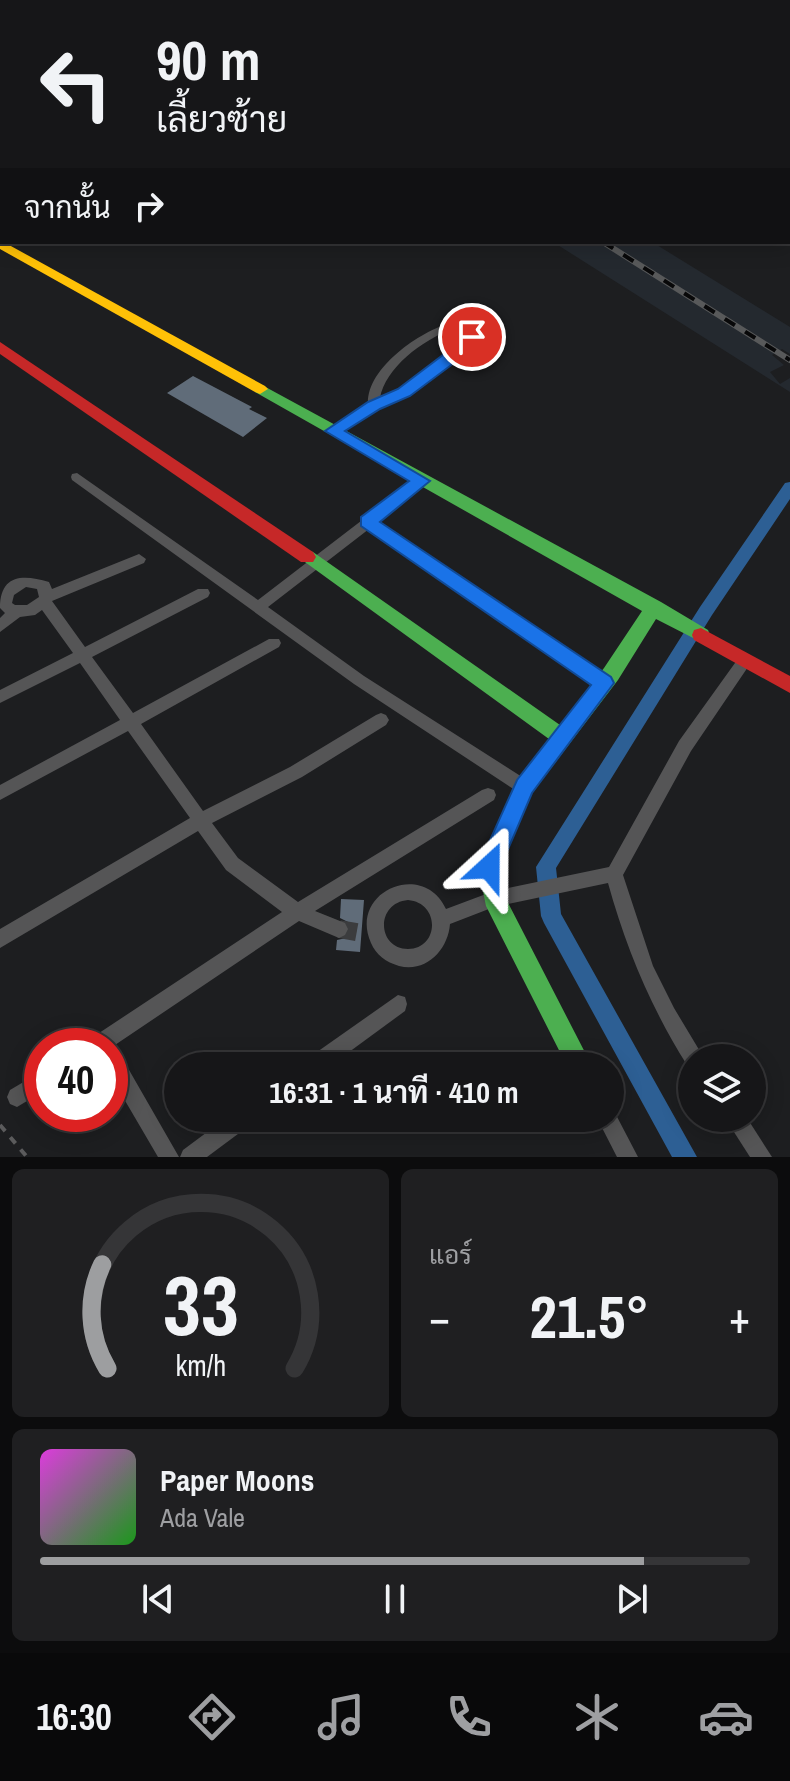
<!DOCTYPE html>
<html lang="th">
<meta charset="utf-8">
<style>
:root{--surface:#161618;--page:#1f1f21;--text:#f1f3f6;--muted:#9e9fa2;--line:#353537;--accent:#9d9ea0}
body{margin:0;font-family:"Archivo Narrow",Sarabun,sans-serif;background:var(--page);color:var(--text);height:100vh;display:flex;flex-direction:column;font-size:30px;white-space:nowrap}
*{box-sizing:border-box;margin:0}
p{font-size:26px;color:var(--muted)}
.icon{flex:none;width:44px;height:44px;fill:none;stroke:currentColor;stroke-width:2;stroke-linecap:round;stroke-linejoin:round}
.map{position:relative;height:1157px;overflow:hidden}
.panel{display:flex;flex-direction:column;gap:12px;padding:12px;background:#0c0c0d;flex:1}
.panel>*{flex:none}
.hud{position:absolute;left:0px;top:0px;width:790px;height:244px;box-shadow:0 4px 20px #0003,0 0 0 2px var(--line);background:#161618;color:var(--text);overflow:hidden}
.buttons{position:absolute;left:678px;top:1044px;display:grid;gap:16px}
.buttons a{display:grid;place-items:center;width:88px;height:88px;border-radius:50%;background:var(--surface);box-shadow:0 4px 20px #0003,0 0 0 2px var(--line);font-size:40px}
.speed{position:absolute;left:24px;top:1028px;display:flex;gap:16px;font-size:40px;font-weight:700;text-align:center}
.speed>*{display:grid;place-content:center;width:104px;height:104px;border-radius:50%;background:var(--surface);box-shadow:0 4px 20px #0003,0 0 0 2px var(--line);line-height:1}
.speed .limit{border:12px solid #d22;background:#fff;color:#111}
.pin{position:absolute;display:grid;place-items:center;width:68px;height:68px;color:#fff;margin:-34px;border:4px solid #fff;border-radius:50%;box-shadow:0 2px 8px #0007}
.me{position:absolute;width:88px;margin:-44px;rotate:24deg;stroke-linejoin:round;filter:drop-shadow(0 0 6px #0008)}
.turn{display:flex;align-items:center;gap:28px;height:168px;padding:0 24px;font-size:36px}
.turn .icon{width:104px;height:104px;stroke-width:2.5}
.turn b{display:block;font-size:56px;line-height:68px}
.then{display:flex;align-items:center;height:76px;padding:0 24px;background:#0003;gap:16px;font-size:30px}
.big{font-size:60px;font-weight:700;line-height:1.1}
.panel .widget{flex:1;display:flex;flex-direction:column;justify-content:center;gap:12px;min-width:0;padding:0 28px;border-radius:12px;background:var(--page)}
.panel .dial{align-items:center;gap:0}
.dial svg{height:208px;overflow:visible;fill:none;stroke:var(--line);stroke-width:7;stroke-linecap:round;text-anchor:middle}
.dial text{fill:var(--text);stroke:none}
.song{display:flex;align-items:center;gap:24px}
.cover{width:96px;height:96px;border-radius:12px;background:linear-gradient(135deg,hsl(300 70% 55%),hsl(120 70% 35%))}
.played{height:8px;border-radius:4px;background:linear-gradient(90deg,var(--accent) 85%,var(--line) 85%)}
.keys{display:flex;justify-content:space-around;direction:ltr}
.heat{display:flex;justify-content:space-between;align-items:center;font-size:44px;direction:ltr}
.panel .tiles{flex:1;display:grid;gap:12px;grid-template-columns:1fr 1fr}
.widget:last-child{grid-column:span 2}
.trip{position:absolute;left:164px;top:1052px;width:460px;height:80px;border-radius:40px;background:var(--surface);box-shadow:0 4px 20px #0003,0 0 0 2px var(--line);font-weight:700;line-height:80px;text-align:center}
.menu{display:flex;height:128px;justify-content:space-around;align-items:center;background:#09090a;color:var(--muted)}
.menu .icon{width:56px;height:56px}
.menu .active{color:var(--accent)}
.menu b{font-size:36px;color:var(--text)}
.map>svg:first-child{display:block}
.built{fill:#24292f}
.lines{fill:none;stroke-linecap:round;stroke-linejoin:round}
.canal{fill:#2d5f94;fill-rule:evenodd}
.building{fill:#606c79}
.street-tunnel{stroke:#3b3c3e;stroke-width:18;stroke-dasharray:18 9;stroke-linecap:butt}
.path{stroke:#5b5b5c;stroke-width:4;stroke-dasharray:8 8;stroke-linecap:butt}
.street{fill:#555556;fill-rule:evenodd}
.fast{fill:#4caf50;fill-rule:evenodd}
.slow{fill:#ffc107;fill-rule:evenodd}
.jam{fill:#c62828;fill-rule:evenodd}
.rail-far1-casing{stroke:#58595a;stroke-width:5}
.rail-casing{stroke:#58595a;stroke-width:6}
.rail-far1{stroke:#080809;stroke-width:3;stroke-dasharray:9;stroke-linecap:butt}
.rail{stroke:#080809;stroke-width:4;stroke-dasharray:12;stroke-linecap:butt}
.route{fill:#1a73e8;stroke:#114b97;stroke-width:2}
</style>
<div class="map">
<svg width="790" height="1157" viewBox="0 0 790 1157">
<rect width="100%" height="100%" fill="#1d1e20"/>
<polygon class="built" points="553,242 652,242 790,327 790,354 782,349 772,355 784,365 770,372 780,384 790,378 790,392"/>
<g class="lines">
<g class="canal">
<rect x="788" y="45" width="2" height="6"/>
<polygon points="790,482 790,499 712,615 556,868 561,914 697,1157 672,1157 544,923 541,916 536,867 700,607 785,483"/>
</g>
</g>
<g class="building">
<polygon points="193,376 252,407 249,409 267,418 243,437 167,393"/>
<polygon points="341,899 364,900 360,952 336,950 337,940 346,938 351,930 348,922 340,918"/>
</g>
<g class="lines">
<polyline class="street-tunnel" points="339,929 361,933"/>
<polyline class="path" points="0,1125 27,1157"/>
<g class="street">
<polygon points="662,0 670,0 661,2"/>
<polygon points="717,0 725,0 716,2"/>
<rect x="788" y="36" width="2" height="4"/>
<polygon points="788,55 790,56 790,62 788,61"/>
<path d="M451,323L476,335V344L408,395L378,408L337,434H329L327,431L329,428L368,403C367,368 420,331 451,323ZM450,330L466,339V341L400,389L380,398C385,368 423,340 450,330Z"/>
<polygon points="77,473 258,600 417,478 427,478 428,481 427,484 378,522 609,679 612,683 609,687 604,689 599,687 369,529 268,607 364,676 530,782 532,787 530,792 524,794 518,792 354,684 72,480 71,477 72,474"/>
<path d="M139,554L146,559L144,563L52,601L85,647L198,589H208L210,593L208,597L92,657L133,713L269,639H279L281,643L279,647L141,724L203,811L290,767L376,715L381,713L386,715L389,720L386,725L302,777L212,823L238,858L298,902L482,790L488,788L494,790L496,795L494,800L315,911L345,923L348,929L345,935L339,938L299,921L112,1047L117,1049L179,1157H158L110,1075V1046H87L90,1039L282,912L226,870L198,831L0,948V929L190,818L128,731L0,800V785L120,720L80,663L0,703V690L73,653L42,610L35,615L20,617L0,632V618L5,613L0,608C0,574 23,574 49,582L52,589ZM26,587L37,589L39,597L27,605H15L12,603L14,595Z"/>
<path d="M745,654L750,656L752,660L750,664L691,751L623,875L653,966L674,1008L704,1058H692V1067L687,1065C651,1008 626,948 608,883L494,907L450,924C448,950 426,973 399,966C386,962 376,955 371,943C348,892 423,859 446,909L494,891L609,867L679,741L740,656ZM408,900C441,903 439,949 408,949C377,949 375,903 408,900Z"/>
<polygon points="398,995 405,997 407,1004 405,1011 330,1066 304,1066 307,1059"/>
<polygon points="42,1071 42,1092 17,1107 10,1104 7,1097 10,1090"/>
<polygon points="610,1109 614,1111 638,1157 617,1157 597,1118 610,1118"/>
<polygon points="226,1118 253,1118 250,1125 207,1157 180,1157 183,1150"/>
<polygon points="725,1118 747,1118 772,1157 750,1157"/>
</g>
<polygon class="fast" points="260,384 661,602 708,630 710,635 708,640 701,642 656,619 618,680 532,793 500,867 505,897 592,1066 567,1066 486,906 478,867 517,781 549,739 298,557 307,550 313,552 560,725 604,668 642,611 255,392 255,386"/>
<polygon class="slow" points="0,240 265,386 268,389 260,394 255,392 0,249"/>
<g class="jam">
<polygon points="0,342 313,552 316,557 313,562 301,562 0,354"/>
<polygon points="701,628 790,676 790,693 694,640 692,635 694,630"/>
</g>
<defs>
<polyline id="rail-far1" points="235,0 238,2"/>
<polyline id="rail" points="603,242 790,360"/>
</defs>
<use href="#rail-far1" class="rail-far1-casing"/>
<use href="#rail" class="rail-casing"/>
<use href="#rail-far1" class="rail-far1"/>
<use href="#rail" class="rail"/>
</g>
<polygon class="route" points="472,333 480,337 478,345 410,396 380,409 345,431 430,481 380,522 611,677 614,683 532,793 497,875 489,878 481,875 478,867 517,780 591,685 361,526 361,517 409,481 325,431 368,402 398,389"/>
</svg>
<div class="buttons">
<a><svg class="icon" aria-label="layers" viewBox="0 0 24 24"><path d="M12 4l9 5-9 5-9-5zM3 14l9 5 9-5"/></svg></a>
</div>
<div class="speed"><div class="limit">40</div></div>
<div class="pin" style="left:472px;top:337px;background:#d93025"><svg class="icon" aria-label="arrive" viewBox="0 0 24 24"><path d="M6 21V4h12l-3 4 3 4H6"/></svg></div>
<svg class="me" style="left:489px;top:867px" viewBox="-20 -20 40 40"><path d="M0-17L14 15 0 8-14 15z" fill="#1a73e8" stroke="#fff" stroke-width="4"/></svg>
<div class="trip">16:31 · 1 นาที · 410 m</div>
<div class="hud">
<div class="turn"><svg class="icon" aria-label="left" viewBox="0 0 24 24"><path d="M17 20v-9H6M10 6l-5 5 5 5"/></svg><div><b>90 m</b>เลี้ยวซ้าย</div></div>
<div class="then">จากนั้น<svg class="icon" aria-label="right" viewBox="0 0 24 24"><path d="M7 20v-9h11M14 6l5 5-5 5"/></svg></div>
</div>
</div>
<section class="panel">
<div class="tiles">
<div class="widget dial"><svg viewBox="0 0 100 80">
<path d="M14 69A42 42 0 1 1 86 69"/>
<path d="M14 69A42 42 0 0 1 12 29" stroke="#9d9ea0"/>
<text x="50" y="56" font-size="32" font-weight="700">33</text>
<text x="50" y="72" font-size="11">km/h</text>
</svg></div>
<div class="widget"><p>แอร์</p>
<div class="heat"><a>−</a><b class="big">21.5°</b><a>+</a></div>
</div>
<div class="widget">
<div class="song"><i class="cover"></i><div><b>Paper Moons</b><p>Ada Vale</p></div></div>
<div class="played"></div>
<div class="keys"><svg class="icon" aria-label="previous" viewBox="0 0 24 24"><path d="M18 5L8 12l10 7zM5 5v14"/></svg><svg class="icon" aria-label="pause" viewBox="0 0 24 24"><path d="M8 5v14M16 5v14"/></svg><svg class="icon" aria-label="next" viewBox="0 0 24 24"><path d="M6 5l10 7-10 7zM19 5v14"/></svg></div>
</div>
</div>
</section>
<nav class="menu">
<b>16:30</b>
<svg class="icon active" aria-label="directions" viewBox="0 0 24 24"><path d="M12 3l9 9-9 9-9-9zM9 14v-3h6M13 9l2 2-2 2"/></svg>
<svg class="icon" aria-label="music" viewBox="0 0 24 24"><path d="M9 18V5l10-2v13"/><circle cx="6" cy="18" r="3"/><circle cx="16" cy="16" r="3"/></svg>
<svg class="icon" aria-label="phone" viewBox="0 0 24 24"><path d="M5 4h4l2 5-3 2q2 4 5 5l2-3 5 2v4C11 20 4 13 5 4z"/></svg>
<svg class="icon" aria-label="climate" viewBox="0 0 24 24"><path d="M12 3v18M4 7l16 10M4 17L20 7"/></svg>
<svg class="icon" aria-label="car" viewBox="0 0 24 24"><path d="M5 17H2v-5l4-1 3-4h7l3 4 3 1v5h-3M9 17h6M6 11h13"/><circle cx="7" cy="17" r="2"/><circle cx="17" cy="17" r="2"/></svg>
</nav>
